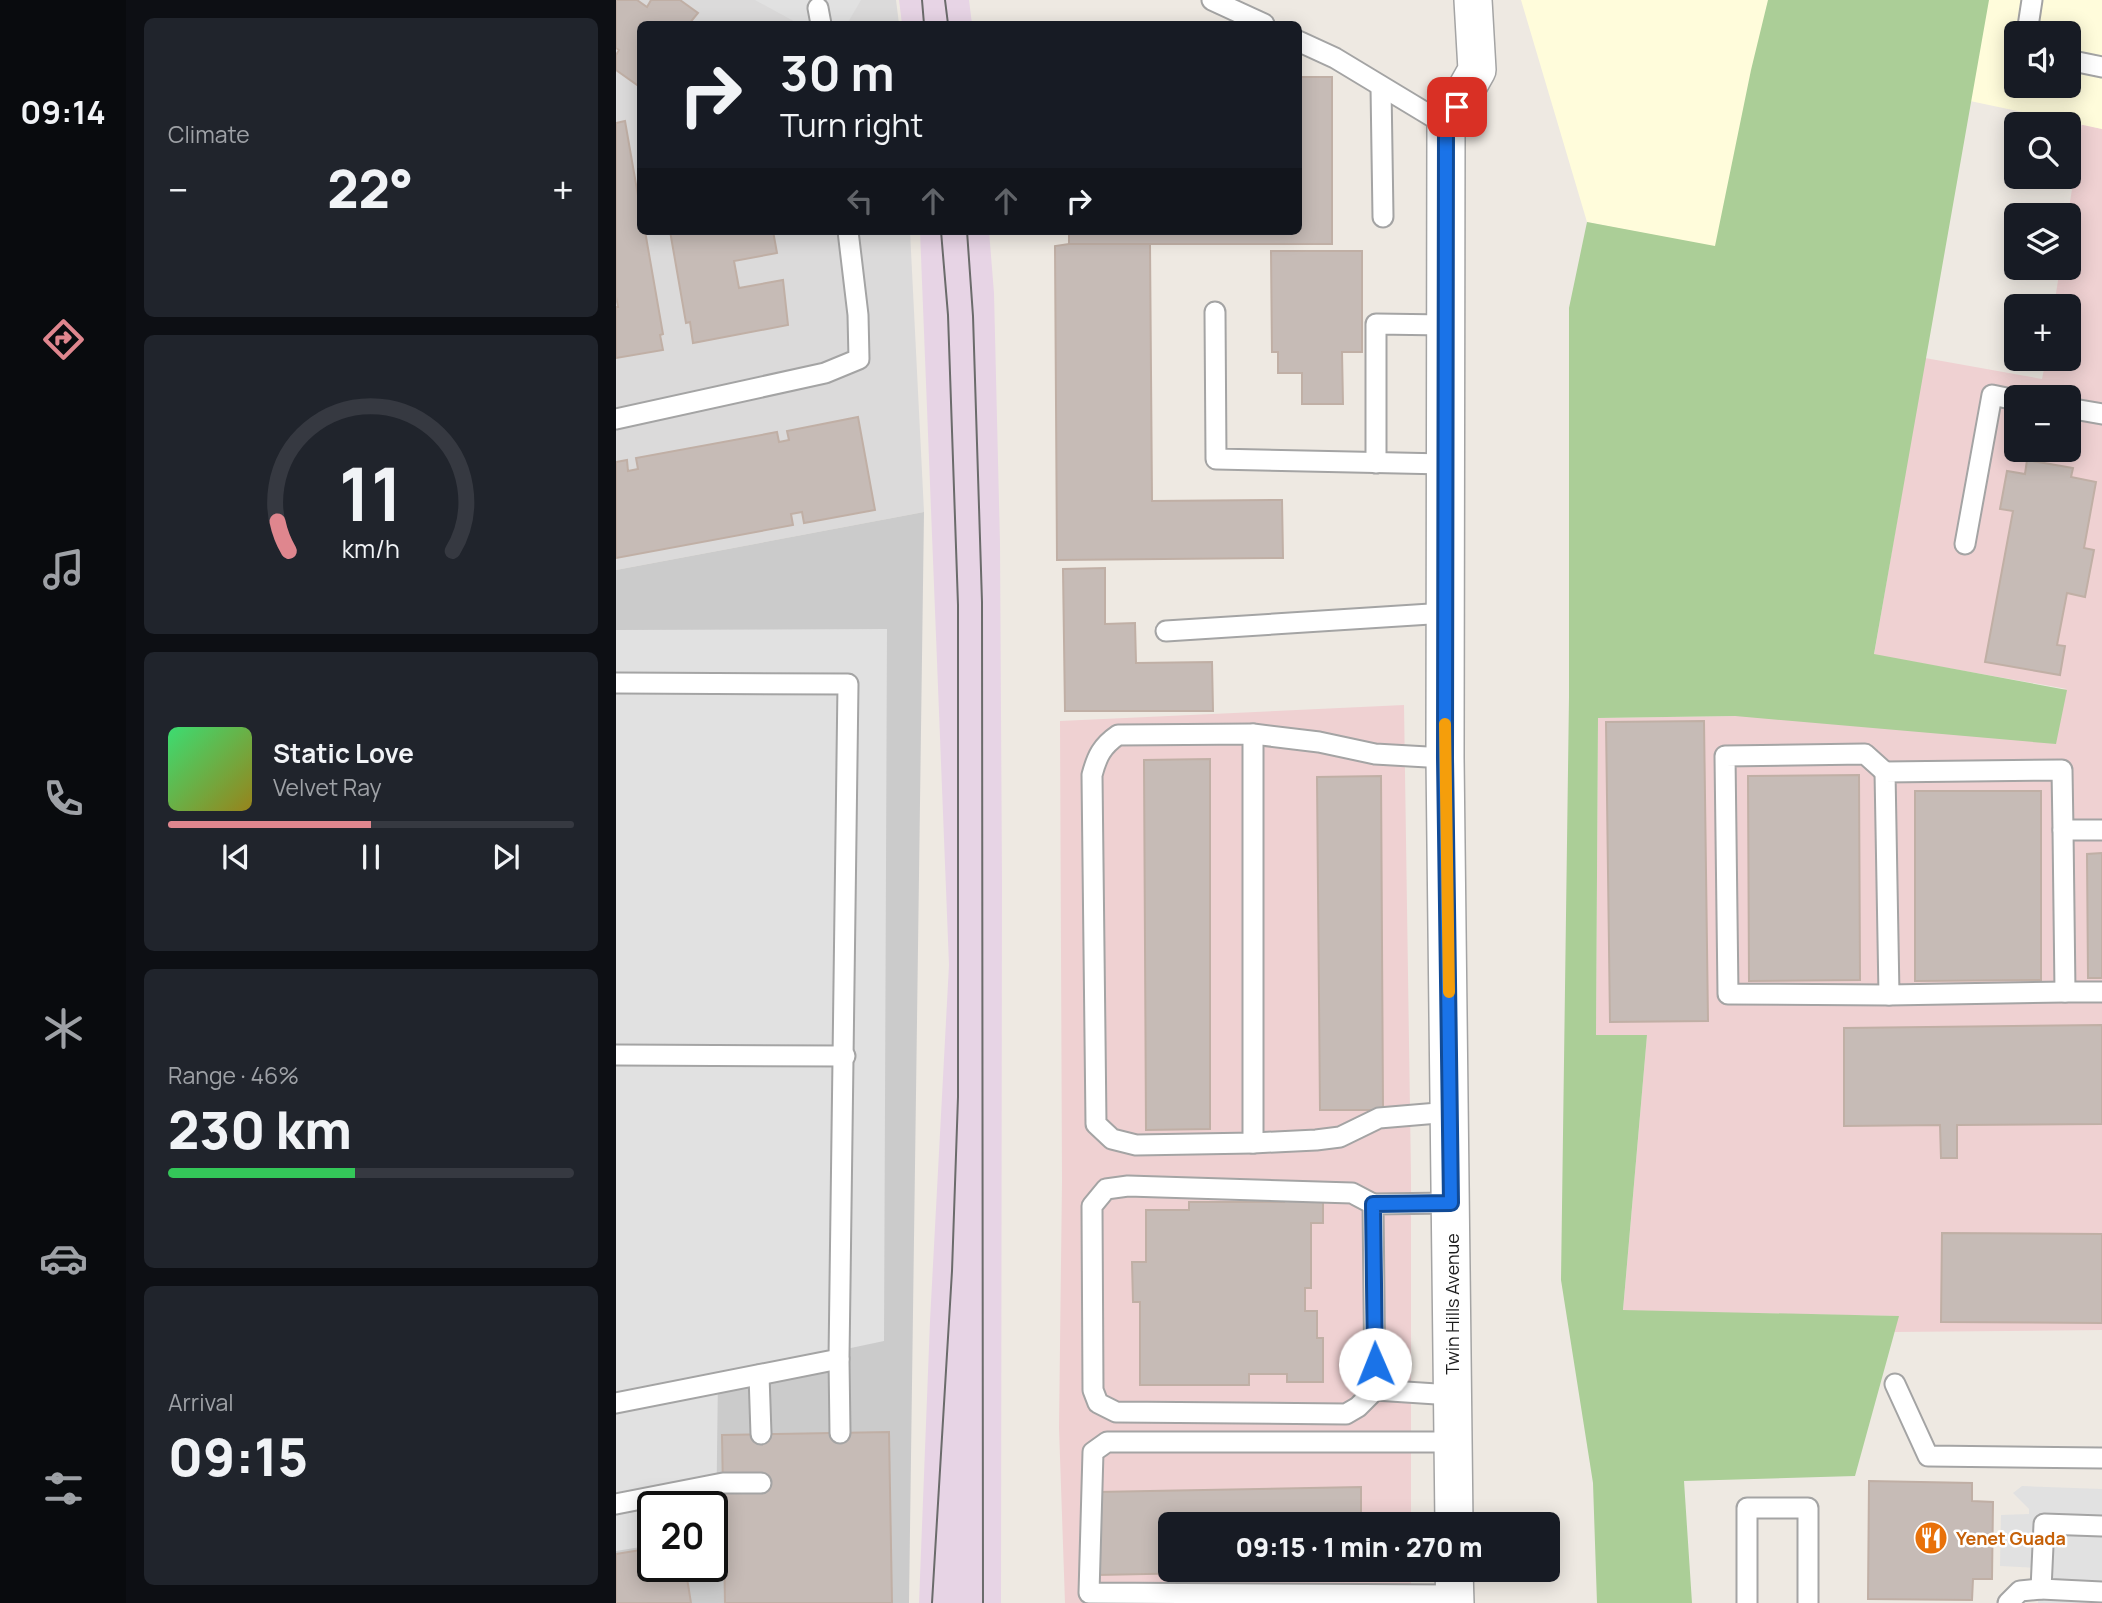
<!DOCTYPE html>
<meta charset="utf-8">
<style>
:root{--surface:#171b24;--page:#20242c;--text:#f1f3f6;--muted:#9ea1a6;--line:#363941;--accent:#df868e}
body{margin:0;font-family:Manrope,sans-serif;background:var(--page);color:var(--text);height:100vh;display:flex;flex-direction:column;font-size:26px;white-space:nowrap}
*{box-sizing:border-box;margin:0}
p{font-size:23px;color:var(--muted)}
.icon{flex:none;width:38px;height:38px;fill:none;stroke:currentColor;stroke-width:2;stroke-linecap:round;stroke-linejoin:round}
.map{position:relative;flex:1;overflow:hidden}
.panel{display:flex;flex-direction:column;gap:18px;padding:18px;background:#0d0f14;width:490px}
.panel>*{flex:none}
.banner{position:absolute;left:21px;top:21px;width:665px;height:214px;border-radius:10px;box-shadow:0 4px 18px #0003;background:#171b24;color:var(--text);overflow:hidden}
.buttons{position:absolute;left:1388px;top:21px;display:grid;gap:14px}
.buttons a{display:grid;place-items:center;width:77px;height:77px;border-radius:10px;background:var(--surface);box-shadow:0 4px 18px #0003;font-size:35px}
.speed{position:absolute;left:21px;top:1491px;display:flex;gap:14px;font-size:35px;font-weight:700;text-align:center}
.speed>*{display:grid;place-content:center;width:91px;height:91px;border-radius:50%;background:var(--surface);box-shadow:0 4px 18px #0003;line-height:1}
.speed .limit{border:4px solid #111;border-radius:10px;background:#fff;color:#111}
.pin{position:absolute;display:grid;place-items:center;width:60px;height:60px;color:#fff;margin:-30px;border-radius:14px;box-shadow:0 4px 10px #0006}
.me{position:absolute;width:77px;margin:-38px;rotate:359deg;stroke-linejoin:round;filter:drop-shadow(0 0 5px #0008)}
.turn{display:flex;align-items:center;gap:24px;height:147px;padding:0 28px;font-size:32px}
.turn .icon{width:91px;height:91px;stroke-width:2.5}
.turn b{display:block;font-size:49px;line-height:60px}
.lanes{display:flex;align-items:center;height:66px;padding:0 28px;background:#0003;justify-content:center;gap:35px;direction:ltr}
.lanes .off{opacity:.35}
.big{font-size:52px;font-weight:800;line-height:1.1}
.panel .tile{flex:1;display:flex;flex-direction:column;justify-content:center;gap:10px;min-width:0;padding:0 24px;border-radius:10px;background:var(--page)}
.panel .dial{align-items:center;gap:0}
.dial svg{height:182px;overflow:visible;fill:none;stroke:var(--line);stroke-width:7;stroke-linecap:round;text-anchor:middle}
.dial text{fill:var(--text);stroke:none}
.song{display:flex;align-items:center;gap:21px}
.cover{width:84px;height:84px;border-radius:10px;background:linear-gradient(135deg,hsl(140 70% 55%),hsl(50 70% 35%))}
.played{height:7px;border-radius:4px;background:linear-gradient(90deg,var(--accent) 50%,var(--line) 50%)}
.keys{display:flex;justify-content:space-around;direction:ltr}
.heat{display:flex;justify-content:space-between;align-items:center;font-size:38px;direction:ltr}
.charge{height:10px;border-radius:5px;background:linear-gradient(90deg,#34c759 46%,var(--line) 0)}
.trip{position:absolute;left:542px;top:1512px;width:402px;height:70px;border-radius:10px;background:var(--surface);box-shadow:0 4px 18px #0003;font-weight:800;line-height:70px;text-align:center}
main{display:flex;flex:1;min-height:0}
.menu{display:flex;flex-direction:column;width:126px;justify-content:space-around;align-items:center;background:#090b0e;color:var(--muted)}
.menu .icon{width:49px;height:49px}
.menu .on{color:var(--accent)}
.menu b{font-size:32px;color:var(--text)}
.map>svg:first-child{display:block}
.residential{fill:#dbdada}
.commercial{fill:#efd1d2;fill-rule:evenodd}
.industrial{fill:#e7d4e5}
.education{fill:#fffcdb;fill-rule:evenodd}
.religious{fill:#cbcbcb;fill-rule:evenodd}
.forest{fill:#abce97}
.parking{fill:#e1e1e1}
.building{fill:#c6bbb6;stroke:#c0afa5;stroke-width:2}
.lines{fill:none;stroke-linecap:round;stroke-linejoin:round}
.service-casing{stroke:#a4a4a4;stroke-width:23}
.minor-casing{stroke:#a4a4a4;stroke-width:40}
.service{stroke:#fff;stroke-width:19}
.minor{stroke:#fff;stroke-width:37}
.tram{stroke:#6b6b6b;stroke-width:2}
.route-casing{stroke:#114b97;stroke-width:18}
.route{stroke:#1a73e8;stroke-width:12}
.slow{stroke:#f59e0b;stroke-width:12}
.labels{text-anchor:middle;dominant-baseline:central;stroke-width:5;stroke-linejoin:round;paint-order:stroke}
.street-label{font-size:18px;fill:#1d1d1d;stroke:#fff}
.food-label{font-size:18px;font-weight:bold;fill:#c56008;stroke:#fff;text-anchor:start}
</style>
<main>
<nav class="menu">
<b>09:14</b>
<svg class="icon on" aria-label="directions" viewBox="0 0 24 24"><path d="M12 3l9 9-9 9-9-9zM9 14v-3h6M13 9l2 2-2 2"/></svg>
<svg class="icon" aria-label="music" viewBox="0 0 24 24"><path d="M9 18V5l10-2v13"/><circle cx="6" cy="18" r="3"/><circle cx="16" cy="16" r="3"/></svg>
<svg class="icon" aria-label="phone" viewBox="0 0 24 24"><path d="M5 4h4l2 5-3 2q2 4 5 5l2-3 5 2v4C11 20 4 13 5 4z"/></svg>
<svg class="icon" aria-label="climate" viewBox="0 0 24 24"><path d="M12 3v18M4 7l16 10M4 17L20 7"/></svg>
<svg class="icon" aria-label="car" viewBox="0 0 24 24"><path d="M5 17H2v-5l4-1 3-4h7l3 4 3 1v5h-3M9 17h6M6 11h13"/><circle cx="7" cy="17" r="2"/><circle cx="17" cy="17" r="2"/></svg>
<svg class="icon" aria-label="filters" viewBox="0 0 24 24"><path d="M4 7h16M4 17h16"/><circle cx="9" cy="7" r="2"/><circle cx="15" cy="17" r="2"/></svg>
</nav>
<section class="panel">
<div class="tile"><p>Climate</p>
<div class="heat"><a>−</a><b class="big">22°</b><a>+</a></div>
</div>
<div class="tile dial"><svg viewBox="0 0 100 80">
<path d="M14 69A42 42 0 1 1 86 69"/>
<path d="M14 69A42 42 0 0 1 9 56" stroke="#df868e"/>
<text x="50" y="56" font-size="32" font-weight="700">11</text>
<text x="50" y="72" font-size="11">km/h</text>
</svg></div>
<div class="tile">
<div class="song"><i class="cover"></i><div><b>Static Love</b><p>Velvet Ray</p></div></div>
<div class="played"></div>
<div class="keys"><svg class="icon" aria-label="previous" viewBox="0 0 24 24"><path d="M18 5L8 12l10 7zM5 5v14"/></svg><svg class="icon" aria-label="pause" viewBox="0 0 24 24"><path d="M8 5v14M16 5v14"/></svg><svg class="icon" aria-label="next" viewBox="0 0 24 24"><path d="M6 5l10 7-10 7zM19 5v14"/></svg></div>
</div>
<div class="tile"><p>Range · 46%</p><b class="big">230 km</b><div class="charge"></div></div>
<div class="tile"><p>Arrival</p><b class="big">09:15</b></div>
</section>
<div class="map">
<svg width="1486" height="1603" viewBox="0 0 1486 1603">
<rect width="100%" height="100%" fill="#eee9e2"/>
<polygon class="residential" points="0,0 280,0 283,24 24,24 24,231 294,231 308,512 0,570"/>
<g class="commercial">
<path d="M1466,124L1486,129V1330L1278,1332L1282,1316L1007,1311L1031,1035H980L982,718L1119,716L1451,689L1258,655L1309,358L1426,379L1430,359H1452V306H1438L1444,268H1452V215ZM1400,397H1452V450H1400Z"/>
<polygon points="788,705 795,1177 795,1524 555,1524 555,1570 795,1570 795,1603 449,1603 443,1428 446,1181 444,721"/>
</g>
<g class="industrial">
<polygon points="283,0 353,0 356,24 286,24"/>
<polygon points="304,231 373,231 378,293 384,544 386,882 385,1603 303,1603 314,1321 333,965"/>
</g>
<path class="education" d="M905,0H1486V129L1354,101L1099,247L971,222ZM1400,33H1452V86H1400Z"/>
<path class="religious" d="M308,512L293,1603H0V570ZM37,1507H96V1566H37Z"/>
<polygon class="forest" points="1152,0 1373,0 1258,654 1451,690 1440,744 1119,716 982,718 980,1035 1031,1035 1007,1310 1283,1316 1239,1476 1068,1481 1076,1603 981,1603 977,1483 945,1280 953,697 953,308 971,222 1099,246 1135,70"/>
<g class="parking">
<polygon points="139,0 245,0 231,24 183,24"/>
<polygon points="271,629 268,1341 102,1376 100,1533 96,1534 96,1507 37,1507 37,1545 0,1551 0,630"/>
<polygon points="1406,1486 1486,1489 1486,1603 1422,1603 1422,1568 1384,1566 1385,1515 1413,1514 1413,1509 1397,1493"/>
</g>
<g class="building">
<polygon points="0,0 21,0 31,7 35,0 64,0 82,13 73,24 24,24 24,87 0,70 0,55 3,50 0,48"/>
<polygon points="682,77 716,77 716,244 453,244 453,231 682,231"/>
<polygon points="9,121 24,207 24,231 29,231 47,334 44,335 47,350 0,358 0,307 2,307 0,297 0,123"/>
<polygon points="54,231 157,231 161,253 118,261 123,288 167,280 172,325 77,343 74,322 70,323"/>
<polygon points="453,244 534,244 536,501 666,500 667,558 441,560 439,246"/>
<polygon points="655,251 746,251 746,352 726,352 727,404 686,404 686,373 662,373 662,352 656,352"/>
<polygon points="242,417 259,510 188,523 186,512 175,514 177,525 0,558 0,462 11,460 12,471 22,469 20,458 161,432 163,442 173,440 171,431"/>
<polygon points="1411,460 1457,468 1455,477 1480,482 1468,548 1478,550 1469,597 1451,593 1441,645 1449,646 1444,675 1369,662 1397,511 1384,509 1391,471 1409,474"/>
<polygon points="489,568 489,624 519,623 520,663 596,662 597,711 449,711 447,569"/>
<polygon points="1088,721 1092,1021 994,1022 990,722"/>
<polygon points="594,759 594,1129 530,1130 528,760"/>
<polygon points="1243,775 1244,980 1133,981 1132,776"/>
<polygon points="765,776 767,1110 704,1110 701,777"/>
<polygon points="1299,791 1425,791 1425,980 1299,981"/>
<polygon points="1486,853 1486,978 1472,978 1471,854"/>
<polygon points="1486,1025 1486,1124 1341,1125 1341,1158 1325,1158 1324,1125 1228,1126 1228,1028"/>
<polygon points="707,1196 707,1223 695,1223 695,1288 689,1288 689,1311 701,1311 701,1338 707,1338 707,1382 671,1382 671,1374 633,1374 633,1385 524,1385 524,1302 517,1302 516,1262 530,1262 530,1210 573,1210 573,1202 668,1202 668,1197"/>
<polygon points="1326,1233 1486,1234 1486,1323 1325,1322"/>
<polygon points="273,1432 276,1603 109,1603 106,1435"/>
<polygon points="1253,1481 1356,1483 1356,1501 1377,1502 1376,1579 1357,1579 1356,1600 1252,1599"/>
<polygon points="745,1487 745,1524 555,1524 555,1570 735,1570 481,1575 480,1492"/>
<polygon points="37,1548 37,1566 77,1566 77,1570 70,1572 75,1603 0,1603 0,1554"/>
</g>
<g class="lines">
<defs>
<g id="service">
<polyline points="596,0 648,24"/>
<polyline points="202,8 205,24"/>
<polyline points="1411,33 1416,0"/>
<polyline points="682,41 719,58 830,125"/>
<polyline points="1452,60 1486,67"/>
<polyline points="765,87 767,217"/>
<polyline points="599,312 600,459 829,464"/>
<polyline points="1452,408 1486,414"/>
<polyline points="0,419 209,373 243,359 242,315 232,231"/>
<polyline points="760,463 760,324 830,325"/>
<polyline points="1349,544 1376,395 1400,400"/>
<polyline points="550,631 830,613"/>
<polyline points="0,683 232,684 223,1359 0,1403"/>
<path d="M829,758L759,754L703,742L637,734L502,735C486,746 481,756 476,775L480,1124L496,1139L520,1145L637,1143L700,1140L724,1137L763,1118L834,1112"/>
<polyline points="1269,772 1249,754 1109,756 1112,994 1273,995"/>
<polyline points="1447,830 1446,770 1269,772 1273,995 1449,992"/>
<polyline points="1486,830 1447,830 1449,992 1486,992"/>
<polyline points="0,1055 229,1056"/>
<polyline points="637,1143 637,734"/>
<polyline points="835,1203 757,1204 759,1390 836,1395"/>
<polyline points="757,1204 736,1193 512,1186 490,1189 476,1206 477,1390 482,1403 500,1412 730,1414 742,1407 759,1390"/>
<polyline points="223,1359 224,1433"/>
<polyline points="143,1375 145,1434"/>
<polyline points="1279,1384 1312,1456 1486,1458"/>
<polyline points="837,1442 491,1442 477,1452 473,1593 839,1595"/>
<polyline points="0,1504 107,1483 145,1483"/>
<polyline points="1486,1526 1428,1524 1425,1589 1486,1592"/>
<polyline points="1131,1603 1131,1508 1192,1508 1192,1603"/>
<polyline points="1392,1603 1404,1591 1425,1589"/>
</g>
<g id="minor">
<polyline points="838,1524 829,758 830,125 861,70 857,0"/>
<polyline points="838,1570 839,1603"/>
</g>
</defs>
<use href="#service" class="service-casing"/>
<use href="#minor" class="minor-casing"/>
<use href="#service" class="service"/>
<use href="#minor" class="minor"/>
<g class="tram">
<polyline points="306,0 308,24"/>
<polyline points="329,0 332,24"/>
<polyline points="351,231 357,316 366,602 367,1603"/>
<polyline points="316,1603 336,1271 342,1097 342,605 332,315 325,231"/>
</g>
</g>
<g class="lines">
<defs>
<polyline id="route" points="759,1364 757,1204 835,1203 829,758 830,125 841,107"/>
</defs>
<use href="#route" class="route-casing"/>
<use href="#route" class="route"/>
<polyline class="slow" points="829,724 833,992"/>
</g>
<defs>
<symbol id="restaurant-disc" viewBox="-11 -11 22 22"><circle r="9.5" fill="#e8710a" stroke="#fff"/><path d="M-5-6h1v4h1v-4h1v4h1v-4h1v5L-1.5 .5V6h-2V.5L-5-1ZM5-6V6H3V1.5H1.5Q1.5-4 5-6Z" fill="#fff"/></symbol>
</defs>
<g fill-rule="evenodd">
<use href="#restaurant-disc" x="1296" y="1519" width="38" height="38"/>
</g>
<g class="labels">
<g class="street-label">
<text transform="translate(836 1304) rotate(-90)">Twin Hills Avenue</text>
</g>
<g class="food-label">
<text x="1340" y="1538">Yenet Guada</text>
</g>
</g>
</svg>
<div class="buttons">
<a><svg class="icon" aria-label="sound" viewBox="0 0 24 24"><path d="M4 9h4l5-4v14l-5-4H4zM17 9q2 3 0 6"/></svg></a>
<a><svg class="icon" aria-label="search" viewBox="0 0 24 24"><circle cx="10" cy="10" r="6"/><path d="M15 15l6 6"/></svg></a>
<a><svg class="icon" aria-label="layers" viewBox="0 0 24 24"><path d="M12 4l9 5-9 5-9-5zM3 14l9 5 9-5"/></svg></a>
<a>+</a>
<a>−</a>
</div>
<div class="speed"><div class="limit">20</div></div>
<div class="pin" style="left:841px;top:107px;background:#d93025"><svg class="icon" aria-label="arrive" viewBox="0 0 24 24"><path d="M6 21V4h12l-3 4 3 4H6"/></svg></div>
<svg class="me" style="left:759px;top:1364px" viewBox="-20 -20 40 40"><circle r="19" fill="#fff"/><path d="M0-13L10 11 0 6-10 11z" fill="#1a73e8"/></svg>
<div class="trip">09:15 · 1 min · 270 m</div>
<div class="banner">
<div class="turn"><svg class="icon" aria-label="right" viewBox="0 0 24 24"><path d="M7 20v-9h11M14 6l5 5-5 5"/></svg><div><b>30 m</b>Turn right</div></div>
<div class="lanes"><svg class="icon off" aria-label="left" viewBox="0 0 24 24"><path d="M17 20v-9H6M10 6l-5 5 5 5"/></svg><svg class="icon off" aria-label="ahead" viewBox="0 0 24 24"><path d="M12 20V5M6 11l6-6 6 6"/></svg><svg class="icon off" aria-label="ahead" viewBox="0 0 24 24"><path d="M12 20V5M6 11l6-6 6 6"/></svg><svg class="icon" aria-label="right" viewBox="0 0 24 24"><path d="M7 20v-9h11M14 6l5 5-5 5"/></svg></div>
</div>
</div>
</main>
